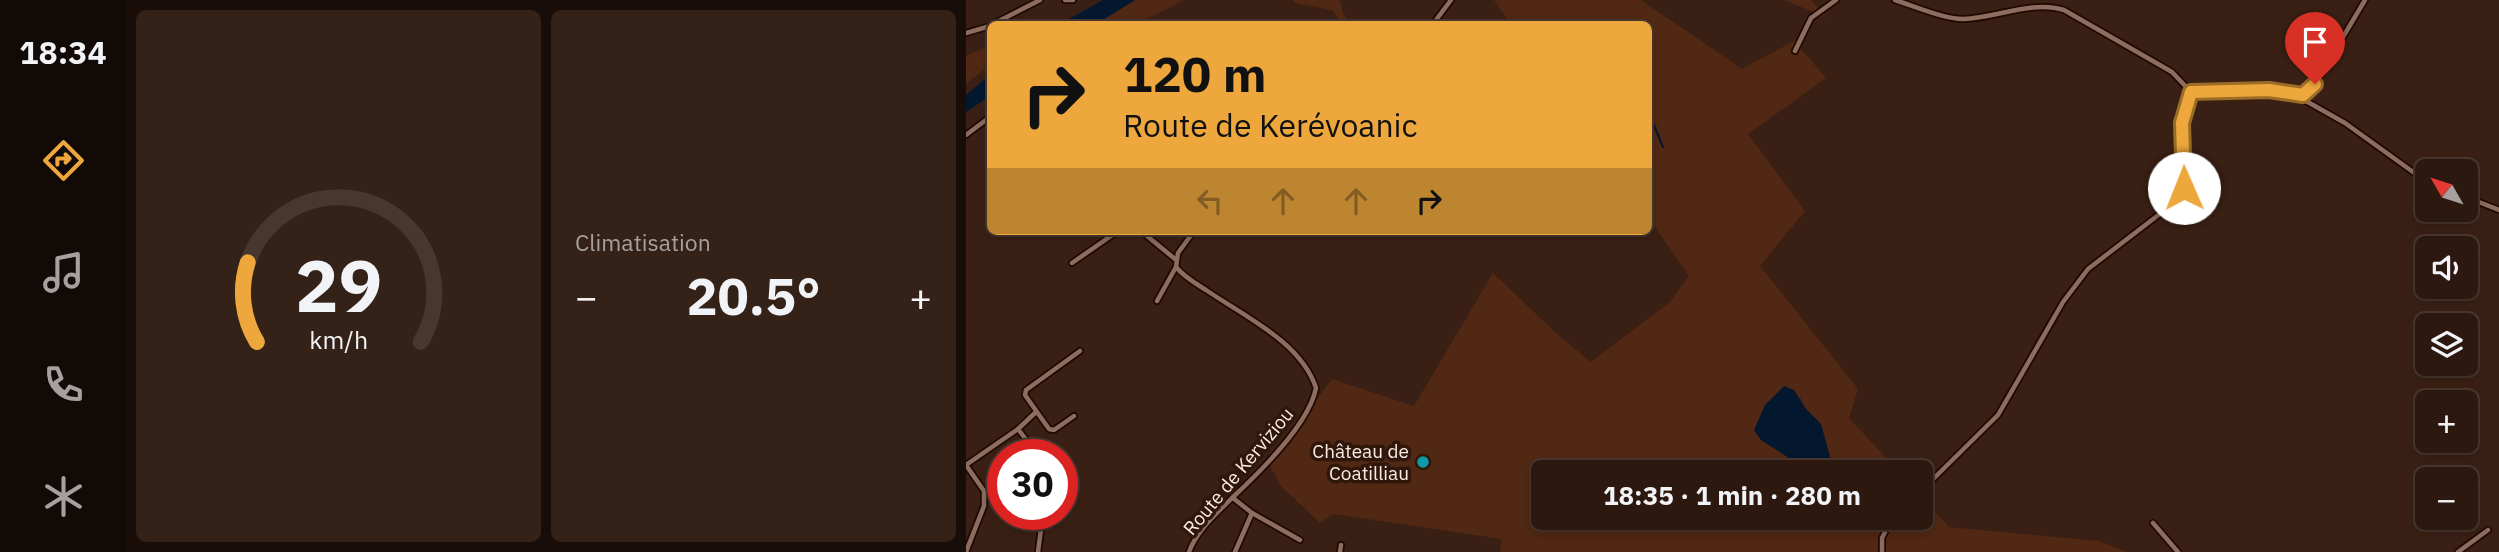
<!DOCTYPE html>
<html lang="fr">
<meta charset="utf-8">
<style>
:root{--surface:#2c180f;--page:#342118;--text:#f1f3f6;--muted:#a6a09e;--line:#48372f;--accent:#eea73c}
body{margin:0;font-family:"IBM Plex Sans",sans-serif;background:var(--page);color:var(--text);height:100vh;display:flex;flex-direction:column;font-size:26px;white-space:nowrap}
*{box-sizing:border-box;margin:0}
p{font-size:23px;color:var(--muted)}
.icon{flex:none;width:38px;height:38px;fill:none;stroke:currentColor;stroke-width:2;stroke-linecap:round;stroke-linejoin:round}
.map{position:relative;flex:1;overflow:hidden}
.panel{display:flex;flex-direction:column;gap:10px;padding:10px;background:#180d08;width:840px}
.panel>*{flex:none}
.guide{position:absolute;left:21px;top:21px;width:665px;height:214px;border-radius:10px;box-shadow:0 4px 10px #0003,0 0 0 2px var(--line);background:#eea73c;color:#111;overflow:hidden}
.needle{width:46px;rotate:309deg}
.tools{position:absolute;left:1449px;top:159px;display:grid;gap:14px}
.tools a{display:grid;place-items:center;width:63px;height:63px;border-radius:10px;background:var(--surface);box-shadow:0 4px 10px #0003,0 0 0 2px var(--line);font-size:35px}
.speed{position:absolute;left:21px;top:439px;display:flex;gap:14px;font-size:35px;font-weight:700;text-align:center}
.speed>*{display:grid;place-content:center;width:91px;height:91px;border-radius:50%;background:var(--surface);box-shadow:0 4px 10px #0003,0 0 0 2px var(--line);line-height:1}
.speed .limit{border:10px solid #d22;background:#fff;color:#111}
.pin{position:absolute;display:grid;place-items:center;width:60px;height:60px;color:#fff;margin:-72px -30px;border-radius:50% 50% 50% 0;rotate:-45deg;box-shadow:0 0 7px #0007}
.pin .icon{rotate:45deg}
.me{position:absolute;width:77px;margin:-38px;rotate:359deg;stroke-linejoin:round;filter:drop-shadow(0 0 5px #0008)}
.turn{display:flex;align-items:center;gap:24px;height:147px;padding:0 21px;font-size:32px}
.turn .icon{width:91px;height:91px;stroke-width:2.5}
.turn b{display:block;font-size:49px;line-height:60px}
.lanes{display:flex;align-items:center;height:66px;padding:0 21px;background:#0003;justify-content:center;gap:35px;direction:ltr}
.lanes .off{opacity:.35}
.big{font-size:52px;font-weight:700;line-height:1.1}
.panel .widget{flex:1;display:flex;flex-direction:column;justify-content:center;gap:10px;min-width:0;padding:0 24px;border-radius:10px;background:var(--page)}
.panel .dial{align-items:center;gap:0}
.dial svg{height:182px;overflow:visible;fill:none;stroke:var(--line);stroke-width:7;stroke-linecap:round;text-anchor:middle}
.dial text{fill:var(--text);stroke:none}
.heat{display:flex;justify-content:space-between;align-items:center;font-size:38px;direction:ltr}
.panel .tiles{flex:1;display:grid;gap:10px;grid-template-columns:repeat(2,1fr)}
.trip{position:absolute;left:565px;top:460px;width:402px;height:70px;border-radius:10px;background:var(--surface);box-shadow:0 4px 10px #0003,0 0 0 2px var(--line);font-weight:700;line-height:70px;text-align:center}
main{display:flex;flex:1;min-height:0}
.dock{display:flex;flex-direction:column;width:126px;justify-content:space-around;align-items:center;background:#120a06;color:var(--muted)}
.dock .icon{width:49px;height:49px}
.dock .current{color:var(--accent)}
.dock b{font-size:32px;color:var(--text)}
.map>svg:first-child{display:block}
.green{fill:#512813}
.water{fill:#03182f}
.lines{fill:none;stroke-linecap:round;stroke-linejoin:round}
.stream{stroke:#03182f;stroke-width:2}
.minor-casing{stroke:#200901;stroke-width:8}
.minor{stroke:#8c6d5f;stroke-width:4.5}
.route-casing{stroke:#9b6d27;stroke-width:18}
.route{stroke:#eea73c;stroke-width:12}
.culture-dot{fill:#0f9aa8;stroke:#2f170b;stroke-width:2.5}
.labels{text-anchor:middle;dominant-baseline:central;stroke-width:7;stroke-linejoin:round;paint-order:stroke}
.poi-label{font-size:19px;fill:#fceae2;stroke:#2f170b;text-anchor:end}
.street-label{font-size:19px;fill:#fceae2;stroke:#2f170b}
</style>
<main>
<nav class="dock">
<b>18:34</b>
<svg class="icon current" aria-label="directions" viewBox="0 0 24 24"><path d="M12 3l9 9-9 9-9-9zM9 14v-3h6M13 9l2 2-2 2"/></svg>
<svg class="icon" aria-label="music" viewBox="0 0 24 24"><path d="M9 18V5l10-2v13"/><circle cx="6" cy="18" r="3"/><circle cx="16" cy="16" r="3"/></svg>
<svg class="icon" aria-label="phone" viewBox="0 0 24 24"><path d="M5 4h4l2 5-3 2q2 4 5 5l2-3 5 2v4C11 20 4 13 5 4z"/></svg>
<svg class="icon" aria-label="climate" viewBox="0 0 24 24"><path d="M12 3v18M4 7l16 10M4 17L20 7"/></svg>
</nav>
<section class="panel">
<div class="tiles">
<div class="widget dial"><svg viewBox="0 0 100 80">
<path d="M14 69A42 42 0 1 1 86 69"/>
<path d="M14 69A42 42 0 0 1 10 34" stroke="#eea73c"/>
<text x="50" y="56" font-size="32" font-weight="700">29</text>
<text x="50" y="72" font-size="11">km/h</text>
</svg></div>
<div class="widget"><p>Climatisation</p>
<div class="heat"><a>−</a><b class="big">20.5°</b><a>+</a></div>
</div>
</div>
</section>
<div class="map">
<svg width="1533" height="552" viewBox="0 0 1533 552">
<rect width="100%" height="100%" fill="#3a2014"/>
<g class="green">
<polygon points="169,0 218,0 171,24 130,24"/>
<polygon points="326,0 374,0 377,13 386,24 377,24 366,10 329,3"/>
<polygon points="528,0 675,0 776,69 828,41 860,78 782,134 839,211 794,266 892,389 883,418 933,472 868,472 855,424 840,409 834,397 824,457 830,462 829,468 834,472 578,472 578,518 956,518 956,497 983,527 1132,541 1161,552 534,552 536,539 368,514 354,523 315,486 304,466 312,451 366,379 448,406 527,273 591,334 625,362 704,302 723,276 683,218 682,24 545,24"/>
<polygon points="818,0 845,0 860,17"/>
<polygon points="24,45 24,65 0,84 0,56"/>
</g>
<g class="water">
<polygon points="137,0 169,0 130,24 94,24"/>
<polygon points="24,75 24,96 0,112 0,95"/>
<polygon points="818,386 828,390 840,409 855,424 868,472 834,472 829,468 829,462 795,440 788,430 799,405"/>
</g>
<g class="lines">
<polyline class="stream" points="682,111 697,147"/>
<defs>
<g id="minor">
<polyline points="99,0 107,0"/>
<path d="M929,0C948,6 978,19 997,19C1031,18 1065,0 1098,10L1206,72L1225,92"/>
<polyline points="27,24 74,0"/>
<polyline points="467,24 485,0"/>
<polyline points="0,33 24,26"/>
<polyline points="829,51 845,18 870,0"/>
<polyline points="1225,92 1303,90 1337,95 1349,84 1399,0"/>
<polyline points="1337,95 1340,101 1379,123 1461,182"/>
<polyline points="0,135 24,117"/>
<polyline points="1500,197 1533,210"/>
<polyline points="175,231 209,259"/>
<polyline points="106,263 152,231"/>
<polyline points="191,301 210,267"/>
<polyline points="108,416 88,430 83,429 59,395 60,390 114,351"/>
<polyline points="52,429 70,412"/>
<polyline points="0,465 52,429 72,455"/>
<polyline points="0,465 18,491 18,506 0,552"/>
<polyline points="956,490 1032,415 1097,302 1122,269 1195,213 1218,189 1216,123 1225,92"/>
<polyline points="267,498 286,513 334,540"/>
<polyline points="1187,523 1212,552"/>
<polyline points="72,552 77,514"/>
<path d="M223,552C231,530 250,514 266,498C293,473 343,424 350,388C335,342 278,316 240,290C229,283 218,277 210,267L212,253L228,231"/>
<polyline points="269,552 286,513"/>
<polyline points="374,552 375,545"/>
<polyline points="916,552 916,538 926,518"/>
<polyline points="1492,552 1522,530"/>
</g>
</defs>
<use href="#minor" class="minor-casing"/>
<use href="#minor" class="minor"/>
</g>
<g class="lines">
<defs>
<polyline id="route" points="1218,188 1216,123 1225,92 1303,90 1337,95 1349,84"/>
</defs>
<use href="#route" class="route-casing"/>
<use href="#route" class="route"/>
</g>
<circle class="culture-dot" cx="457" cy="462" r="7"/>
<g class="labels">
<g class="poi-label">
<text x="443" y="451">Château de<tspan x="443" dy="22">Coatilliau</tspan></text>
</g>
<g class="street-label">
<text transform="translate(272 471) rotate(-50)">Route de Kerviziou</text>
</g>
</g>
</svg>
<div class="tools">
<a><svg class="needle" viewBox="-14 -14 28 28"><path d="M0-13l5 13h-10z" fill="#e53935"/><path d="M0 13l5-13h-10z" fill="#a6a09e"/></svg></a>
<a><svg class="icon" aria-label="sound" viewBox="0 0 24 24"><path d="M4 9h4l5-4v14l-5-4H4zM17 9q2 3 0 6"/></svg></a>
<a><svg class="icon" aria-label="layers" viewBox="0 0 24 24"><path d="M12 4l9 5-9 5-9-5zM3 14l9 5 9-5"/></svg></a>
<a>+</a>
<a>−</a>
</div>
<div class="speed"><div class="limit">30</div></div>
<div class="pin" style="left:1349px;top:84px;background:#d93025"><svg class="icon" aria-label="arrive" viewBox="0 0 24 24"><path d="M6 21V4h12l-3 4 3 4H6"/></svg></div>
<svg class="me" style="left:1218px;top:188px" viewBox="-20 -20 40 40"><circle r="19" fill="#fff"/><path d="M0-13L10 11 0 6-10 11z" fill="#eea73c"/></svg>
<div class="trip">18:35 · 1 min · 280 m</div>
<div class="guide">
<div class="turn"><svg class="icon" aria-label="right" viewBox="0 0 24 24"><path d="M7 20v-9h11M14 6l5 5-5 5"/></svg><div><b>120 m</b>Route de Kerévoanic</div></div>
<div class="lanes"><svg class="icon off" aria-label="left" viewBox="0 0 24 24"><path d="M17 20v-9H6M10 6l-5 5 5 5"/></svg><svg class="icon off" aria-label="ahead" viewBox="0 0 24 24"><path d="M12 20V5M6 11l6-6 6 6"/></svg><svg class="icon off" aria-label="ahead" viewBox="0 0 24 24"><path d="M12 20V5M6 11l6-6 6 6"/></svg><svg class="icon" aria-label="right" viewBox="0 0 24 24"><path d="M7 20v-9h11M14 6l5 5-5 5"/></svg></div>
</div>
</div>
</main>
